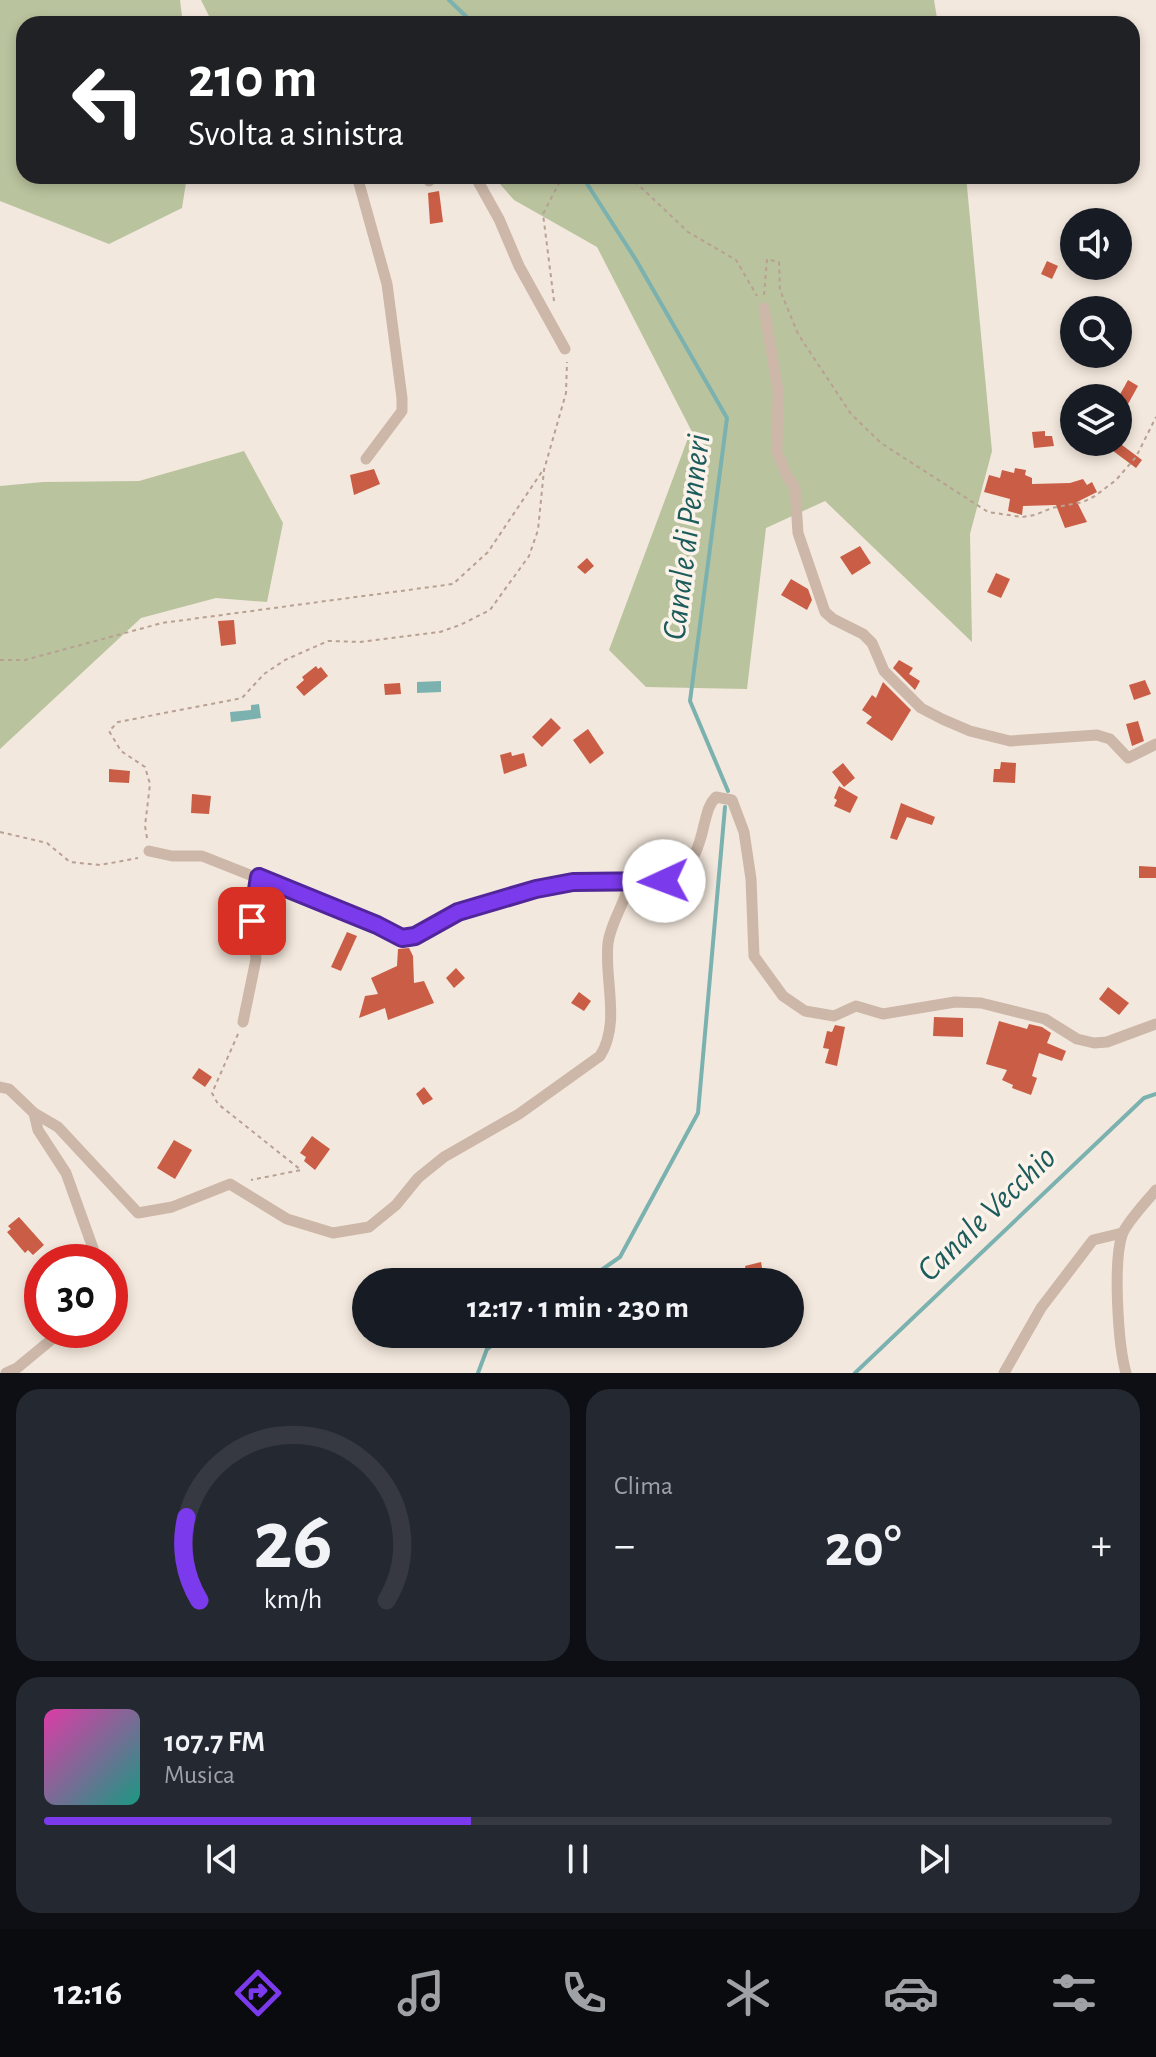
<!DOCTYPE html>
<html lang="it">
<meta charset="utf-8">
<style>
:root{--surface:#171b24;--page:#242831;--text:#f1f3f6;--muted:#9ea1a6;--line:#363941;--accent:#7c3aed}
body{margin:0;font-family:"Alegreya Sans",sans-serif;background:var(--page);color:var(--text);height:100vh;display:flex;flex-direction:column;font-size:30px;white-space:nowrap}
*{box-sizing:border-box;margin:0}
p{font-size:26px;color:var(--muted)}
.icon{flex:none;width:44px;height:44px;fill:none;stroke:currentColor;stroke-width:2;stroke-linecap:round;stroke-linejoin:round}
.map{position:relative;height:1373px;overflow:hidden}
.panel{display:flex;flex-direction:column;gap:16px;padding:16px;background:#0d0f14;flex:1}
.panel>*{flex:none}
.guide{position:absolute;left:16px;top:16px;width:1124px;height:168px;border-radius:24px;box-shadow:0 4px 12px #0003;background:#202124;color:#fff;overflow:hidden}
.tools{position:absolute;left:1060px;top:208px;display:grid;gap:16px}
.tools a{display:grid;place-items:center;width:72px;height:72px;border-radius:50%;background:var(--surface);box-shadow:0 4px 12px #0003;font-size:40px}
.speed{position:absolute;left:24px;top:1244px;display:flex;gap:16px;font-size:40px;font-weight:700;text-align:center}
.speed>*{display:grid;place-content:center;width:104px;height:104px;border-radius:50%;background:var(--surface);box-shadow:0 4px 12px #0003;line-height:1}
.speed .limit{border:12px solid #d22;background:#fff;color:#111}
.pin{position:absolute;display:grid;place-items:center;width:68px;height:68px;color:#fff;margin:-34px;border-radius:16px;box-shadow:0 4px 12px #0006}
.me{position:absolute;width:88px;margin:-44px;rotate:268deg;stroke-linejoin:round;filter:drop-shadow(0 0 6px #0008)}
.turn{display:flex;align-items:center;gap:28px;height:168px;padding:0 40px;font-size:36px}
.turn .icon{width:104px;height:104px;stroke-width:2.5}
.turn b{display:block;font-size:56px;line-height:68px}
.big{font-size:60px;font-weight:700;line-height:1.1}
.panel .card{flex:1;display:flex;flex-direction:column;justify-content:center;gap:12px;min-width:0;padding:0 28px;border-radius:24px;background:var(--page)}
.panel .dial{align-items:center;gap:0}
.dial svg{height:208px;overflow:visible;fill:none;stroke:var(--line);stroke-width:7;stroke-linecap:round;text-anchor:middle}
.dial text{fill:var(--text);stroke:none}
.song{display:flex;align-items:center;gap:24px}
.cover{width:96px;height:96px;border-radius:12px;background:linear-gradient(135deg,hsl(320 70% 55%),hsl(170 70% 35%))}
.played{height:8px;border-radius:4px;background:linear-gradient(90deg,var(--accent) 40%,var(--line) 40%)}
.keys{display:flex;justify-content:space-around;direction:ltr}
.heat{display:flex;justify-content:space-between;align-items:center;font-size:44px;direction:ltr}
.panel .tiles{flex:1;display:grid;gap:16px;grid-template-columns:1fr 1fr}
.card:last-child{grid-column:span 2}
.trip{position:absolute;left:352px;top:1268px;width:452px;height:80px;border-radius:40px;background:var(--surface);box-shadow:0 4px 12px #0003;font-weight:700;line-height:80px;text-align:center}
.menu{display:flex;height:128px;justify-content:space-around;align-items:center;background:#090b0e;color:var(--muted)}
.menu .icon{width:56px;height:56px}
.menu .current{color:var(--accent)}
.menu b{font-size:36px;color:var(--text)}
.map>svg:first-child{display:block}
.green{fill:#b9c39d}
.water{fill:#7bb2b0}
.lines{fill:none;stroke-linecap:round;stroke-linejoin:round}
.stream{stroke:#7bb2b0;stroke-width:4}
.building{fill:#ca5d45}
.path{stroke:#b8a093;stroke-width:2;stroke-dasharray:4 4;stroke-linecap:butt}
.minor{stroke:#ccb7a9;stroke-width:11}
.route-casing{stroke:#51269a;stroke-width:20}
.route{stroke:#7c3aed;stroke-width:14}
.labels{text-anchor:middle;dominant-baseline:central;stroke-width:7;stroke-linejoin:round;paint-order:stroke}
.water-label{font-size:34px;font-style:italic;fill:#1d5c5c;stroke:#fbf2ea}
</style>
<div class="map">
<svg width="1156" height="1373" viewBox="0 0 1156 1373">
<rect width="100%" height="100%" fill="#f3e8dd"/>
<g class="green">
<polygon points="0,0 180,0 183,24 24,24 24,176 187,176 182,208 109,244 0,201"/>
<polygon points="201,0 934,0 938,24 213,24"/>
<polygon points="493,176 966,176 992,451 970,534 972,642 825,501 766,528 747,689 646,687 609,650 691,430 597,247 514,200"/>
<polygon points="244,451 283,523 267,602 216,598 141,618 0,749 0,486 43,482 139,481"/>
</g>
<g class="water">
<polygon points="441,681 441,692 417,693 417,682"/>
<polygon points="259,704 261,718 231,722 230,712 251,710 251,705"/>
</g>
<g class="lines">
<g class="stream">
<polyline points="449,0 474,24"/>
<polyline points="582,176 636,260 727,418 690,701 728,791"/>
<polyline points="584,1282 620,1257 698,1113 725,807"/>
<polyline points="478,1373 487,1349 508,1334"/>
<polyline points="855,1373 1144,1098 1156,1094"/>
</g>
</g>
<g class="building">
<polygon points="439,191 443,222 430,224 428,193"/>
<polygon points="1047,261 1058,266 1052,279 1041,274"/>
<polygon points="1128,380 1138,386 1128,404 1118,398"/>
<polygon points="1045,431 1045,436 1052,436 1054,446 1034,448 1032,432"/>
<polygon points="1101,442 1118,442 1142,460 1136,468"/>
<polygon points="1015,468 1026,470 1025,475 1032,478 1032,484 1070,483 1083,479 1087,485 1092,482 1097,492 1077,502 1087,522 1065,528 1056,505 1023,506 1022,515 1008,511 1010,499 984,492 989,475 1000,478 1002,470 1014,473"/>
<polygon points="374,469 380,484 354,495 350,475"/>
<polygon points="860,546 871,563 852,575 840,557"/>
<polygon points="587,558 594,566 585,574 577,567"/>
<polygon points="996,573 1010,579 1001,598 987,592"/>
<polygon points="791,579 808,589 812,600 807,610 781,595"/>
<polygon points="234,620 236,644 221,646 218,621"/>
<polygon points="899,660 913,668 909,674 920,681 915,690 893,668"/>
<polygon points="316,666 318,669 321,667 328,676 304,696 296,687 304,680 302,677"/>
<polygon points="1145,680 1151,694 1134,700 1129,685"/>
<polygon points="883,682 911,710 892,741 866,723 872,717 862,710 872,695 876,698"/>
<polygon points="400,683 401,694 385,695 384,684"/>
<polygon points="551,718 561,728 542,747 532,737"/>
<polygon points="1138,721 1144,741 1132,746 1126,724"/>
<polygon points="588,729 604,753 590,764 573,740"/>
<polygon points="511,752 512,756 524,753 527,766 504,774 500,755"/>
<polygon points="1001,762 1016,763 1015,783 993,782 994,769 1000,769"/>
<polygon points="843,763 855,778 844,787 832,772"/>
<polygon points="109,769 130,771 129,783 109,782"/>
<polygon points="839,786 858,797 850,813 834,806 837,800 834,798"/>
<polygon points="192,794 211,796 209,814 191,813"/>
<polygon points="901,803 935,817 932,825 907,817 897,840 890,838"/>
<polygon points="1139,866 1156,867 1156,878 1139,878"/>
<polygon points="347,932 357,936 341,971 331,967"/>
<polygon points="409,948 413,956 414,983 424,981 434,1003 388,1020 385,1008 359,1018 365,996 378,994 371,978 397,966 398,949"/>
<polygon points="456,968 465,978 454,988 446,978"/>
<polygon points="1108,987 1129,1003 1119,1015 1099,999"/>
<polygon points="579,992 591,1001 584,1011 571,1003"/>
<polygon points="934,1017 963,1018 963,1037 933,1036"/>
<polygon points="999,1021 1027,1029 1029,1024 1042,1027 1051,1033 1047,1043 1066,1051 1062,1061 1039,1053 1032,1076 1037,1078 1031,1095 1012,1088 1013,1085 1002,1080 1007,1070 986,1064"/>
<polygon points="835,1025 845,1027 837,1066 825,1063 829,1049 823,1048 827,1031 832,1032"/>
<polygon points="199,1068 212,1077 205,1087 192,1078"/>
<polygon points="424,1087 433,1099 423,1105 416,1094"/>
<polygon points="312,1136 330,1149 315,1170 304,1161 306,1157 300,1153"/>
<polygon points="174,1140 192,1150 175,1179 157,1168"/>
<polygon points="19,1217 44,1245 33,1255 28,1250 25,1253 7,1232 11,1229 8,1226"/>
<polygon points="761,1262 763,1273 747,1277 745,1266"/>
</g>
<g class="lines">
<g class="path">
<polyline points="629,176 688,232 736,260 757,296"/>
<polyline points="764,295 767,259 779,262 780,290 798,334 851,414 881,443 988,512 1022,517 1035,515 1052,508 1083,502 1095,496 1116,480 1136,457 1156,417"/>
<polyline points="554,301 543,214 559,183 560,176"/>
<polyline points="0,660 25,660 162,623 453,584 488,552 543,470"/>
<polyline points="0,832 47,843 70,862 100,865 138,858"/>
<polyline points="147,838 145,826 150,784 145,767 121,751 109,731 118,722 242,698 264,674 285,660 328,641 360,642 440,632 460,625 490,610 529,556 538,530 544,470 566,393 567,362"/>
<polyline points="238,1034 212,1093 218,1104 301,1170 251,1180"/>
</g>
<g class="minor">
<polyline points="357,176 387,284 402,398 402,411 366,459"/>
<polyline points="427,176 429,181 434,176"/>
<polyline points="475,176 499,219 519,266 565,349"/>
<polyline points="764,308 778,390 777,452 787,476 795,488 798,533 825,612 833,619 863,634 872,643 884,671 921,708 942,719 970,731 1010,741 1097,735 1110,739 1128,758 1156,744"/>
<path d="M149,851L172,856H202L377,925C388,931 399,939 411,937C429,933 444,918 460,911C513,891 572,877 629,883"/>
<polyline points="243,1022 256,959 252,921 259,877"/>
<path d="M0,1087L9,1089L34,1113L58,1127L138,1213L172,1207L230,1184L287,1219L333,1233L369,1227L396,1205L418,1178L444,1157L519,1114L600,1056C621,1023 604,980 608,943C611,921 625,904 629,883C677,881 693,875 704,825C707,814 708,805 716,797L732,800L744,832L751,879L754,956L783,996L805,1011L834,1016L856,1006L883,1014L955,1002L981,1003L1045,1019L1077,1039L1094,1043L1107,1042L1156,1024"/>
<polyline points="34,1113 38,1130 66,1173 98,1262"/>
<polyline points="6,1373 17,1368 63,1330"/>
<polyline points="1004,1373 1041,1308 1093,1240 1122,1233"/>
<path d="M1126,1373C1118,1345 1113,1263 1122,1235C1126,1223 1147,1201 1156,1190"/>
</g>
</g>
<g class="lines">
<defs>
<polyline id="route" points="252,921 259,877 377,925 402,938 415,936 458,912 536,889 573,882 664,881"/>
</defs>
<use href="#route" class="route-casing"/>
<use href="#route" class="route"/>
</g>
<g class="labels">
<g class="water-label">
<text transform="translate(687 537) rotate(-83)">Canale di Penneri</text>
<text transform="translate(987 1214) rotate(-44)">Canale Vecchio</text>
</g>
</g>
</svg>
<div class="tools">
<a><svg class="icon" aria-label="sound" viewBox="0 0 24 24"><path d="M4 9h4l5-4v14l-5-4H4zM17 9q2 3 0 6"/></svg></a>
<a><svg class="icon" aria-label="search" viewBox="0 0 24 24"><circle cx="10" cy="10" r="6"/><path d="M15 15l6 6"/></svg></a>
<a><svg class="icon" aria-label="layers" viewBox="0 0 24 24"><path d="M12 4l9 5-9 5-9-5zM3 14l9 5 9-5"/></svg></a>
</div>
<div class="speed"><div class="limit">30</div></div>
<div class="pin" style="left:252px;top:921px;background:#d93025"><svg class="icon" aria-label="arrive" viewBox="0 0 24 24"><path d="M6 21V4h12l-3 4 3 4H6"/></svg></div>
<svg class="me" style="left:664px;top:881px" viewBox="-20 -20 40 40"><circle r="19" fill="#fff"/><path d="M0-13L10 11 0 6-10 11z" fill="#7c3aed"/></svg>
<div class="trip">12:17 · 1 min · 230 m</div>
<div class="guide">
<div class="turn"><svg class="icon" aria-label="left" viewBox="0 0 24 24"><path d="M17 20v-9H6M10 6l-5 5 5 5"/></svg><div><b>210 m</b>Svolta a sinistra</div></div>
</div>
</div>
<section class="panel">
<div class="tiles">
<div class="card dial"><svg viewBox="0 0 100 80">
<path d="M14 69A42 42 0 1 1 86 69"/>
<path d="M14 69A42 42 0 0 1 9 37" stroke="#7c3aed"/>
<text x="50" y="56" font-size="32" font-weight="700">26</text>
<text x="50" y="72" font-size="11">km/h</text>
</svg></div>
<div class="card"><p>Clima</p>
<div class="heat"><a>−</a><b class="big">20°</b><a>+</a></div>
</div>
<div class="card">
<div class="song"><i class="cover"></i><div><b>107.7 FM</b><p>Musica</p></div></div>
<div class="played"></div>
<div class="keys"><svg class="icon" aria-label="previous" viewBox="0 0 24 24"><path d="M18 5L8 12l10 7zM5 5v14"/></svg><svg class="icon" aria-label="pause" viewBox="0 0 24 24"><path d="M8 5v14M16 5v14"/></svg><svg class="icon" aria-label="next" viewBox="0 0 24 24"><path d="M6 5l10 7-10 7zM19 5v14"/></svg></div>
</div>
</div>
</section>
<nav class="menu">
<b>12:16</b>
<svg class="icon current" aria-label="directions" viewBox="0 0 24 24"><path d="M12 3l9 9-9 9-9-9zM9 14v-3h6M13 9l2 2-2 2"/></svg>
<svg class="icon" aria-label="music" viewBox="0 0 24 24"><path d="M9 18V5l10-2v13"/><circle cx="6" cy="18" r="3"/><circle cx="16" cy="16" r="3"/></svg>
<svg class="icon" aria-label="phone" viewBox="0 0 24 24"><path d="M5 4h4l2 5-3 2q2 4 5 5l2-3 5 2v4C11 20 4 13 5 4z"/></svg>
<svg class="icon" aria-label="climate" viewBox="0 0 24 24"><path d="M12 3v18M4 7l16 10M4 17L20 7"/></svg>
<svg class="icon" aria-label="car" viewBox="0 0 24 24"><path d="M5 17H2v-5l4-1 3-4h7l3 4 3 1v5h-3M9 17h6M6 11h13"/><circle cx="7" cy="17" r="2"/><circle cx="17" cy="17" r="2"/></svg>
<svg class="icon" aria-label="filters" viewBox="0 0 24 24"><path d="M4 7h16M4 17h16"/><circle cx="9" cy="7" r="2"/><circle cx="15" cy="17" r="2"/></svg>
</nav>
